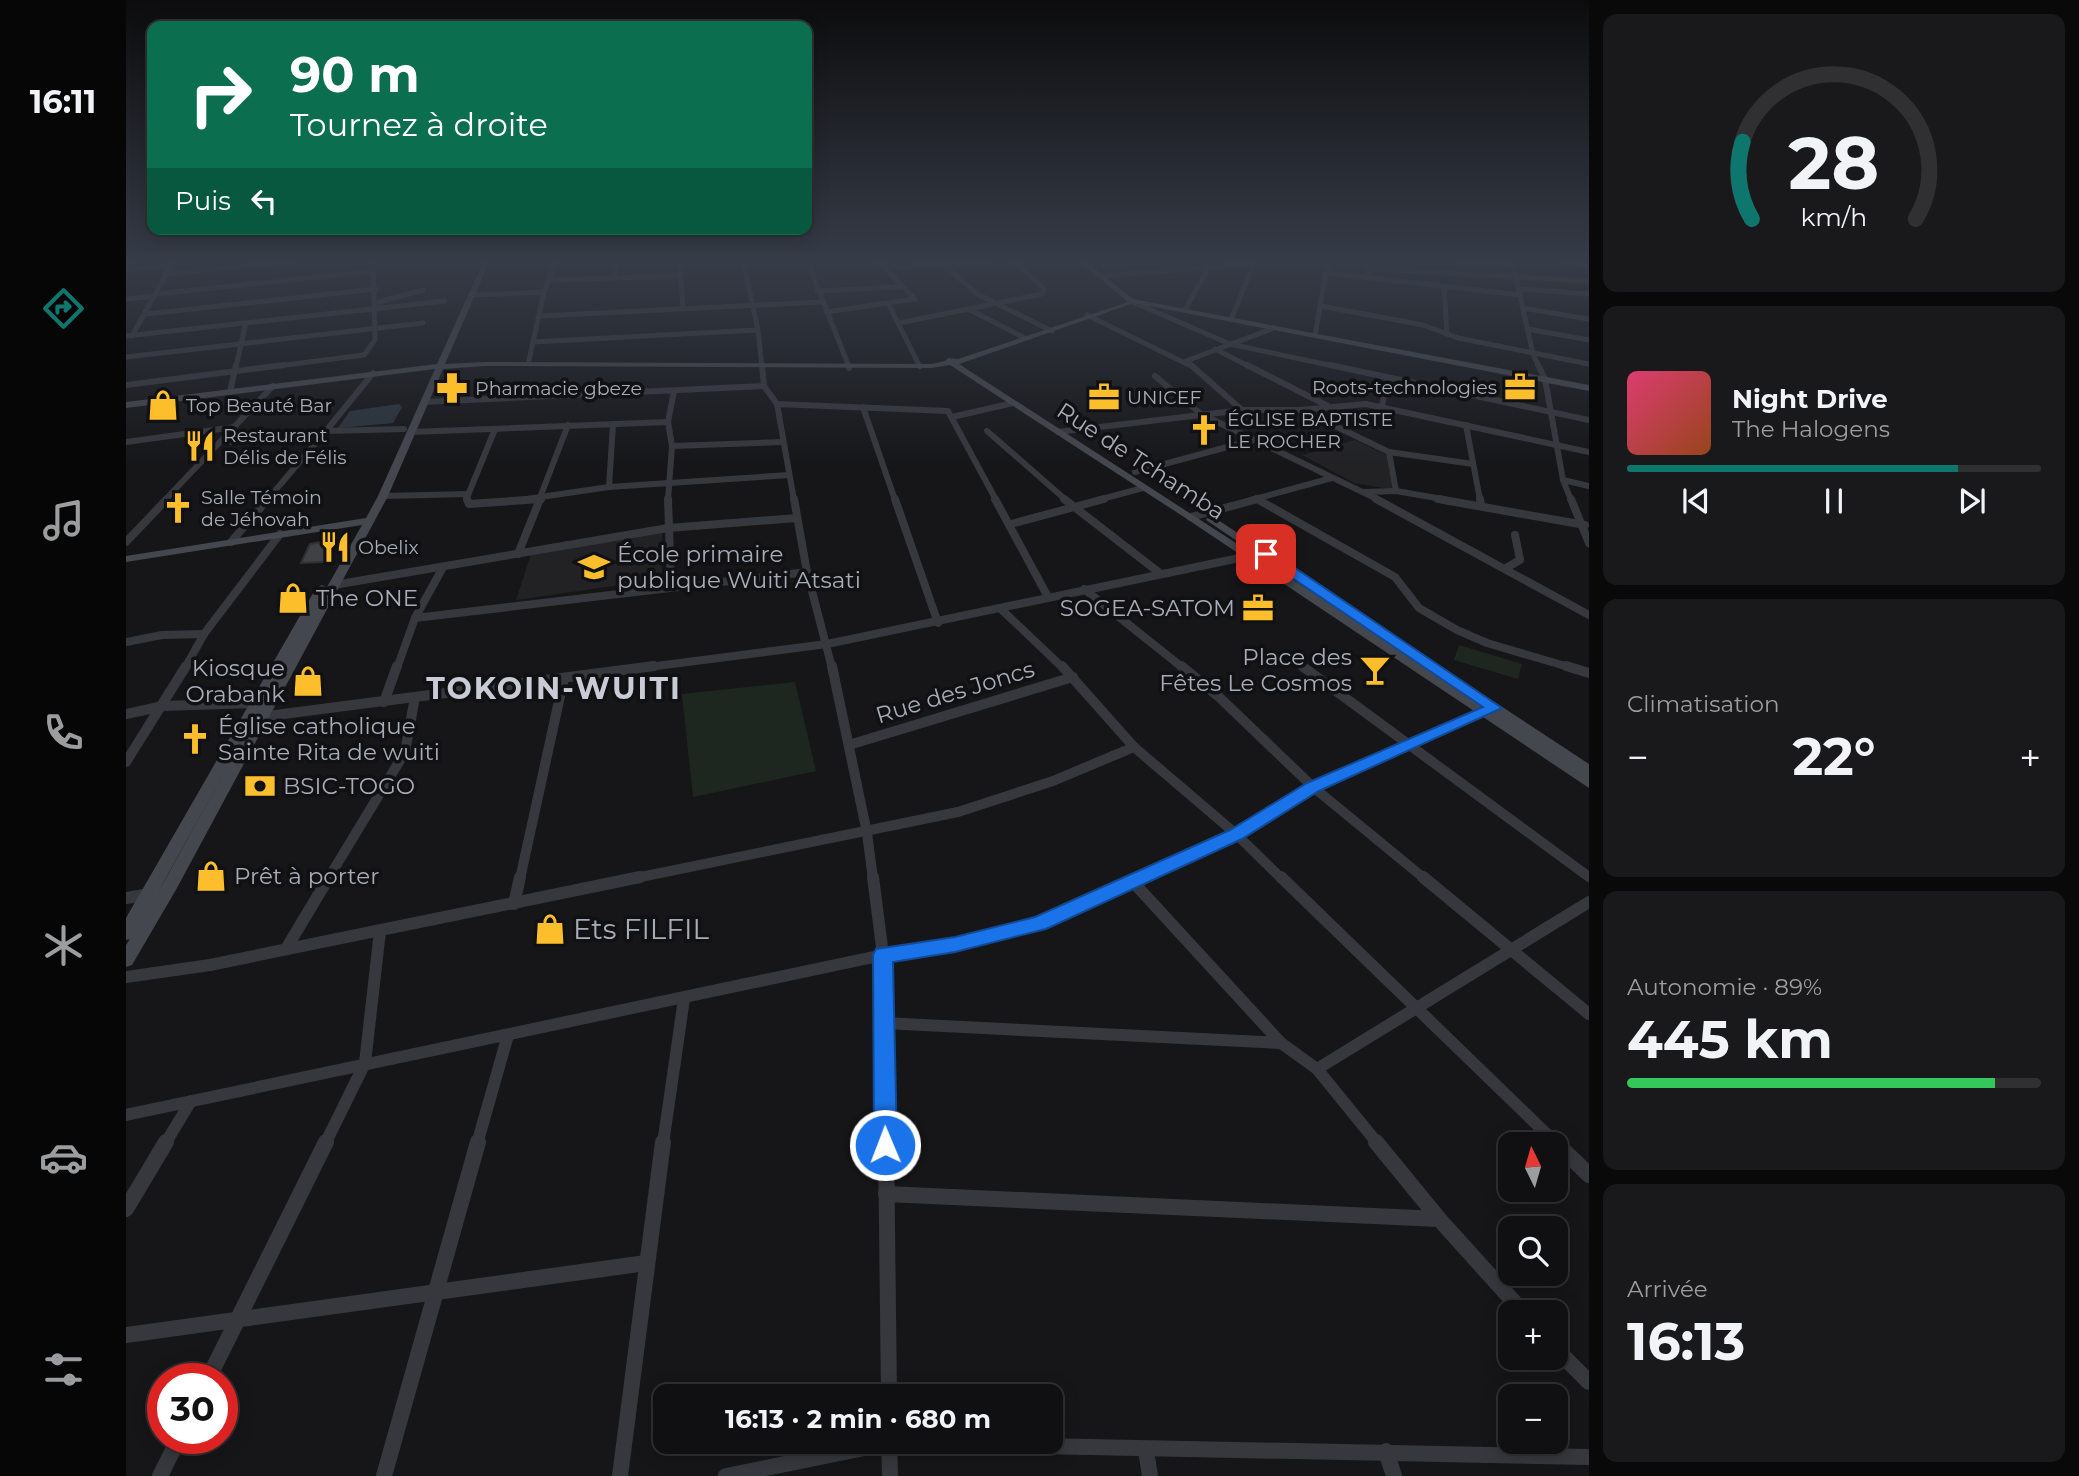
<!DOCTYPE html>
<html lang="fr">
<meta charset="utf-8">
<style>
:root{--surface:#101012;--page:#19191b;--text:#f1f3f6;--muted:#9c9d9f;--line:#303032;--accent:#0f766e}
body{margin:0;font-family:Montserrat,sans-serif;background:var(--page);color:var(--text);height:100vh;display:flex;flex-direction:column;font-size:26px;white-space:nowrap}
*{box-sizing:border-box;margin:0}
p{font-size:23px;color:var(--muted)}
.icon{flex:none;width:38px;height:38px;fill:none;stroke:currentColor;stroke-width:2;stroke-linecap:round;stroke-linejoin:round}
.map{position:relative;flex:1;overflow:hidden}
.drawer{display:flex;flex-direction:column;gap:14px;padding:14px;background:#09090a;width:490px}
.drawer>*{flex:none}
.banner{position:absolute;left:21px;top:21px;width:665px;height:214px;border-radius:14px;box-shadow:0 4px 18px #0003,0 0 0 2px var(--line);background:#0b6e4f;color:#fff;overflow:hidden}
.needle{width:46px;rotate:355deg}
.fabs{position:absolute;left:1372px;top:1132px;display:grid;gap:14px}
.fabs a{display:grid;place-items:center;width:70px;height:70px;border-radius:14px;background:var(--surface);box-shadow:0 4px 18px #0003,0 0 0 2px var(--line);font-size:35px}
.speed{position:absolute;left:21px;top:1363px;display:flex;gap:14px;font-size:35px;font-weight:700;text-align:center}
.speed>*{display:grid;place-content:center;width:91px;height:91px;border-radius:50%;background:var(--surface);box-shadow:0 4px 18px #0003,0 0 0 2px var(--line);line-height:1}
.speed .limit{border:10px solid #d22;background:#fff;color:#111}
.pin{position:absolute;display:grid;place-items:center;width:60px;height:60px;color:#fff;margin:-30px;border-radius:14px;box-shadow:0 4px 10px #0006}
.me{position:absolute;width:77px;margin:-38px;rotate:359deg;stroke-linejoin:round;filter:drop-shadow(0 0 5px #0008)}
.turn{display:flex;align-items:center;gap:24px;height:147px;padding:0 28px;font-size:32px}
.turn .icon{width:91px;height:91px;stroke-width:2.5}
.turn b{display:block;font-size:49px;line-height:60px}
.then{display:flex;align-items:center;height:66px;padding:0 28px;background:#0003;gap:14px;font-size:26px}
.big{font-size:52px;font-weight:700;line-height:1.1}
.drawer .card{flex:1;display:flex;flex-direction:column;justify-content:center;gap:10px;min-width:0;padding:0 24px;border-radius:14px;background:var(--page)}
.drawer .dial{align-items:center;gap:0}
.dial svg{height:182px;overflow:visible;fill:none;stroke:var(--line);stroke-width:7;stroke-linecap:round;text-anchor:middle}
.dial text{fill:var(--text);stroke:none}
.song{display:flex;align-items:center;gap:21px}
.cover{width:84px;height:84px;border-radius:10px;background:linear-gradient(135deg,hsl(340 70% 55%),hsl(20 70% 35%))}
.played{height:7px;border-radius:4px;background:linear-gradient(90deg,var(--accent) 80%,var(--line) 80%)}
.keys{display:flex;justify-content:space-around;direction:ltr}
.heat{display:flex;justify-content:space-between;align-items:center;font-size:38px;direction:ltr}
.charge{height:10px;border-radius:5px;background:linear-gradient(90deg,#34c759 89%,var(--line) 0)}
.trip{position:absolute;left:527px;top:1384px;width:410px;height:70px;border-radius:14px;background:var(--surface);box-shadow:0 4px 18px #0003,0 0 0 2px var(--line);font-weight:700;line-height:70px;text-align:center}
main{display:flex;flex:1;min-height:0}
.dock{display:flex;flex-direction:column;width:126px;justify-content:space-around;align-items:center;background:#060607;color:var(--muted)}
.dock .icon{width:49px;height:49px}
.dock .active{color:var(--accent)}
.dock b{font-size:32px;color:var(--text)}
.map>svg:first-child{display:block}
.built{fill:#222225}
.green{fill:#1e271f}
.water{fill:#2b343d}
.building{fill:#404145;stroke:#303034;stroke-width:2}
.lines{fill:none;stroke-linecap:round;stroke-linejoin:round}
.street-far5{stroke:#37383e;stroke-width:5}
.street-far4{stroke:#37383e;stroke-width:6}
.street-far3{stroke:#37383e;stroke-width:8}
.street-far2{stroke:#37383e;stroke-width:10}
.street-far1{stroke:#37383e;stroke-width:12}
.street{stroke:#37383e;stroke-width:16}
.secondary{fill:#45474e;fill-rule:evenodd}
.route{fill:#1a73e8;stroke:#114b97;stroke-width:2}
.labels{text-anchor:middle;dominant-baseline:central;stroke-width:7;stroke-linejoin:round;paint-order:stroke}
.far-poi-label{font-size:19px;fill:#a7acb9;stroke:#111113;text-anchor:start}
.street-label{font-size:23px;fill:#a7acb9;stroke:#111113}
.poi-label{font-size:23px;fill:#a7acb9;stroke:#111113;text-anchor:start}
.near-poi-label{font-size:28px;fill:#a7acb9;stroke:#111113;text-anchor:start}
.district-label{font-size:30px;font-weight:bold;letter-spacing:2px;fill:#c9cbd5;stroke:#111113}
</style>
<main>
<nav class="dock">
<b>16:11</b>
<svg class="icon active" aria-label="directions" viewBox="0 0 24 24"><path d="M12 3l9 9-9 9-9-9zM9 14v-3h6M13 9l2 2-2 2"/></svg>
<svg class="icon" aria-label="music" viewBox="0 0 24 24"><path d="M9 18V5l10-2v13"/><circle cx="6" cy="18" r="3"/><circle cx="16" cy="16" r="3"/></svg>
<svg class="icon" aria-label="phone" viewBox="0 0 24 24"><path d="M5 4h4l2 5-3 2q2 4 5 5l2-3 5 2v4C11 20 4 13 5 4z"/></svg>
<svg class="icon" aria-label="climate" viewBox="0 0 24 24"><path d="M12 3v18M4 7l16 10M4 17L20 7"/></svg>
<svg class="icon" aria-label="car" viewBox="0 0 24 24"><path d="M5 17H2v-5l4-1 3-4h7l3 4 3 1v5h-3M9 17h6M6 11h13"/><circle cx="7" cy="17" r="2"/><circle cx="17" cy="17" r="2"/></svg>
<svg class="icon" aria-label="filters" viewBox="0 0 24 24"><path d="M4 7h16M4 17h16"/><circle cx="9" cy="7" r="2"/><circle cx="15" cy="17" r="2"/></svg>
</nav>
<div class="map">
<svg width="1463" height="1476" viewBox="0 0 1463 1476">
<rect width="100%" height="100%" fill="#161618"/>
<g class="built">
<polygon points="1229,440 1262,456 1268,490 1228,483 1176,455"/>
<polygon points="536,532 536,579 390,600 405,554"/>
</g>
<g class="green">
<polygon points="1333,645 1396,664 1392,679 1328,660"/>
<polygon points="669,682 690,771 567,797 556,694"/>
</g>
<polygon class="water" points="273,404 276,407 267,423 212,428 224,411"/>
<polygon class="building" points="213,539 199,562 175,563 184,544"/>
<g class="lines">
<g class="street-far5">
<polyline points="554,260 557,309"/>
<polyline points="617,260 632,330 636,367"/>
<polyline points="681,260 723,367"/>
<polyline points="1272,260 1290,260"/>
<polyline points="1316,260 1387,264"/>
<polyline points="1386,260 1407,354 1413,367"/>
<polyline points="1436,260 1463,268"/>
<polyline points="0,262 19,260"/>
<polyline points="817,264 851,294 926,331"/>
<polyline points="758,268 877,260"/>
<polyline points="0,270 44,266"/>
<polyline points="1201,273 1395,295"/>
<polyline points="40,274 179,260"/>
<polyline points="973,276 1127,264"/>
<polyline points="488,278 490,260"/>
<polyline points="1242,278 1242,271 1250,269 1463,281"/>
<polyline points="423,280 554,276"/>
<polyline points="1318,286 1321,334"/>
<polyline points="1394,289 1463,294"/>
<polyline points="691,291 774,287"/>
<polyline points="30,294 248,271"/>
<polyline points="347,295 418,292"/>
<polyline points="0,299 29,296"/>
<polyline points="253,302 297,290"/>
<polyline points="1009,303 1104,344 1212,367"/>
<polyline points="763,305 794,367"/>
<polyline points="1195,306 1297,325 1332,338 1463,364"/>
<polyline points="1397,308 1463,319"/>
<polyline points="844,310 897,337"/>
<polyline points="1059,310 1083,267"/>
<polyline points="700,312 789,299 751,260"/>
<polyline points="20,314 250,289"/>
<polyline points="961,315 1067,367"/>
<polyline points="415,316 695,302"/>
<polyline points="1105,320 1129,260"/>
<polyline points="773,323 916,294 918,289 887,260"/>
<polyline points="1402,329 1463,340"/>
<polyline points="0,336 319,301"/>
<polyline points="6,336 48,260"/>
<polyline points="1189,336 1202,260"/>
<polyline points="407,342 632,330"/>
<polyline points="1089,349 1124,367"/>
<polyline points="0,357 297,323"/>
<polyline points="403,360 418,292 430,260"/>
<polyline points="1060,361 1148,328"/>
<polyline points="110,367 120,322"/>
<polyline points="144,367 238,355 249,340 247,260"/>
</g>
<g class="street-far4">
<polyline points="636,365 638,386 651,404 668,500"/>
<polyline points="722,365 723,368"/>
<polyline points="1065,365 1116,410"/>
<polyline points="1121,365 1202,406"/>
<polyline points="1204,365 1463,420"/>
<polyline points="1412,365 1419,379 1437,480 1445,500"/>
<polyline points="247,373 200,431 278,429"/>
<polyline points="1029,376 1075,414 1253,500"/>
<polyline points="0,385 158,365"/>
<polyline points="104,392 110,365"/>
<polyline points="298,402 638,386"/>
<polyline points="651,404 822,411 870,500"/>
<polyline points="1256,406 1261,379"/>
<polyline points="737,407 769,500"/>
<polyline points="1176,410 1263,452 1347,464"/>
<polyline points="826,417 887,403"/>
<polyline points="1340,425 1354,500"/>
<polyline points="861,431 940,500"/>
<polyline points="285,432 542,422"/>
<polyline points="932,432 1116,410 1175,410 1240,404 1463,452"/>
<polyline points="0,442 109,427"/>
<polyline points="98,442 191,440"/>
<polyline points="546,446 656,442"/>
<polyline points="1263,452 1270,491"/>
<polyline points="1009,472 1127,440"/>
<polyline points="1437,480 1463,486"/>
<polyline points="483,487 487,424"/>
<polyline points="1239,492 1270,491 1322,500"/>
<polyline points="257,496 342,494"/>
<polyline points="39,500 147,386"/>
<polyline points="141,500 200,431"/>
<polyline points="340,500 369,429"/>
<polyline points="394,500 483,487 663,475"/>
<polyline points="413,500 442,425"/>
<polyline points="542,500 546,446 542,422 548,391"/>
<polyline points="972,500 1017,488"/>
<polyline points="1125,500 1206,478"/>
</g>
<g class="street-far3">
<polyline points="341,499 343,504 415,499"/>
<polyline points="542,499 545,587"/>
<polyline points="668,499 681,572 706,668"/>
<polyline points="769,499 812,623"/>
<polyline points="869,499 922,597"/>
<polyline points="938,499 1035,574"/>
<polyline points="1131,499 1269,577 1293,608 1331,630 1361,643 1446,668"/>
<polyline points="1250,499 1463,615"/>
<polyline points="1312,499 1459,525"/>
<polyline points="1354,499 1355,505"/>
<polyline points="1445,499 1463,543"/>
<polyline points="1065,517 1132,499"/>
<polyline points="885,524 978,499"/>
<polyline points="0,542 41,499"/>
<polyline points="105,542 142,499"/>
<polyline points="392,554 414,499"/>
<polyline points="1380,568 1394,560 1389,535"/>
<polyline points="208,585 542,528 671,518"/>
<polyline points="958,589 1057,668"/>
<polyline points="875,609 937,668"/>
<polyline points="289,618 681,572"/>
<polyline points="0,642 36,635 78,634"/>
<polyline points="1176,666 1179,668"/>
<polyline points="59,668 78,634 154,534"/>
<polyline points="271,668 289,618 316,569"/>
<polyline points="515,668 701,644 1123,556"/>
</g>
<g class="street-far2">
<polyline points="706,666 741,833 747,879"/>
<polyline points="936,666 1008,747 1110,834 1156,879"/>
<polyline points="1055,666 1092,696 1187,787 1299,879"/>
<polyline points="1176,666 1463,877"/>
<polyline points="1440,666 1463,673"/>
<polyline points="258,702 271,666"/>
<polyline points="0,714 37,706 129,703"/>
<polyline points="134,717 528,666"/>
<polyline points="723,745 947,677"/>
<polyline points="0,762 60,666"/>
<polyline points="202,879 279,752 289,697"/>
<polyline points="394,879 438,678"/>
<polyline points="505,879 832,812 927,781 1008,747"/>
<polyline points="1012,879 1110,834 1187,787 1362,710"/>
</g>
<g class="street-far1">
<polyline points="747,877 757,955 760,1144"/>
<polyline points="1155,877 1431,1144"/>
<polyline points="1297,877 1463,1014"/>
<polyline points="1008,883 1155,1043 1191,1069 1252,1144"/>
<polyline points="0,898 24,894"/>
<polyline points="388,904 394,877"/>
<polyline points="160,949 203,877"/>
<polyline points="0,977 84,965 514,877"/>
<polyline points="758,1023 1155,1043"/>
<polyline points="1191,1069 1463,902"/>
<polyline points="0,1115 757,955 829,944 913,924 1016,877"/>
<polyline points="39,1144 65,1101"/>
<polyline points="199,1144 239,1063 254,931"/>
<polyline points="351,1144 382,1035"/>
<polyline points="537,1144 558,999"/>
</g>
<g class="street">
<polyline points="760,1142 763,1396"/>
<polyline points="1250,1142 1313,1219 1397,1312"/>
<polyline points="1429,1142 1463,1175"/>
<polyline points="760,1194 1313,1219"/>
<polyline points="0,1209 40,1142"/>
<polyline points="0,1335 520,1263"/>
<polyline points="1430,1349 1463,1382"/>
<polyline points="82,1379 200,1142"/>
<polyline points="763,1442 764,1476"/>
<polyline points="1020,1450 1024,1476"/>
<polyline points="1260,1451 1268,1476"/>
<polyline points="34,1476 53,1438"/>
<polyline points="258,1476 352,1142"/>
<polyline points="494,1476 537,1142"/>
<polyline points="600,1476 763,1443 1463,1457"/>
</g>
<path class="secondary" d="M358,260H364L319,364L359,362L805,364L819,361L822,358L832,359L1002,302L952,260H959L1004,297L1012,300L1463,385V391L1008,303L833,364L1195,598L1080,520L1081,518H1089L1463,764V788L1061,519L824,365L805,368L359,366L317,369L262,496L51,888L6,965L0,967V945L4,939L0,940V918L190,588L196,585L201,587L236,525L0,562V556L240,518L252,496L309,369L0,408V402L311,364ZM104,762L39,880L31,894Z"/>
</g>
<linearGradient id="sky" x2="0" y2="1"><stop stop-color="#0c0c0d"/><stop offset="0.56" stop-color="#363c48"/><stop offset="1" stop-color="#363c48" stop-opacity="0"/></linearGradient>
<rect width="1463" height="466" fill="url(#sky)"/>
<polygon class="route" points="1135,551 1144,551 1376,708 1193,791 1116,839 920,929 829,952 767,962 771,1145 768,1153 759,1156 751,1153 748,1145 747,955 750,949 829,937 909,917 1104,830 1181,783 1357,707 1135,557"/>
<defs>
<symbol id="office-bare" viewBox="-9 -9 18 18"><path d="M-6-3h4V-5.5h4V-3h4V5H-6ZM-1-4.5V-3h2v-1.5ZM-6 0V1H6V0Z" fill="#fcbf2b" stroke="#111113" stroke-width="2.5" paint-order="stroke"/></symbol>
<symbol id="pharmacy-bare" viewBox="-9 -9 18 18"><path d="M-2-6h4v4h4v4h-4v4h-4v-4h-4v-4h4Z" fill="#fcbf2b" stroke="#111113" stroke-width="2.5" paint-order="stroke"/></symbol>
<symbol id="shop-bare" viewBox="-9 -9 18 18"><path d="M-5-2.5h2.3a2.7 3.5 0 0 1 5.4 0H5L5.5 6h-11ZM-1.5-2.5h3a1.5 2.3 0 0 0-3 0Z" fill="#fcbf2b" stroke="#111113" stroke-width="2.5" paint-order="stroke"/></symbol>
<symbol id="church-bare" viewBox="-9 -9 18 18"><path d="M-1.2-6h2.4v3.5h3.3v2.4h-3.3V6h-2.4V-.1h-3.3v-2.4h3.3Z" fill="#fcbf2b" stroke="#111113" stroke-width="2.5" paint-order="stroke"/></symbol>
<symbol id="restaurant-bare" viewBox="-9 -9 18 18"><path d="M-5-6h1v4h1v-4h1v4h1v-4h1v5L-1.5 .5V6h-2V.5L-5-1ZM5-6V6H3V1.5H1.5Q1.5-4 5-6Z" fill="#fcbf2b" stroke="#111113" stroke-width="2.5" paint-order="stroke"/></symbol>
<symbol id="school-bare" viewBox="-9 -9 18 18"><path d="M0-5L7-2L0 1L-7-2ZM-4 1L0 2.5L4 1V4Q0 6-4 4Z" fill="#fcbf2b" stroke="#111113" stroke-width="2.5" paint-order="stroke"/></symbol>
<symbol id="bar-bare" viewBox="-9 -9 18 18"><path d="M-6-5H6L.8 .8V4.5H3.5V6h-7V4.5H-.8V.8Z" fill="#fcbf2b" stroke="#111113" stroke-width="2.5" paint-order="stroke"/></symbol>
<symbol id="bank-bare" viewBox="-9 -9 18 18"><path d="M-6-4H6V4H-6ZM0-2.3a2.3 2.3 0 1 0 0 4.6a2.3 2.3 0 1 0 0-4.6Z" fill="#fcbf2b" stroke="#111113" stroke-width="2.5" paint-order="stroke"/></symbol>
</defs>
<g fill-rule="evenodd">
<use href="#office-bare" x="1372" y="365" width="44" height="44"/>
<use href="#pharmacy-bare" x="304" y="366" width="44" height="44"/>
<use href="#office-bare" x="956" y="375" width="44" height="44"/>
<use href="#shop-bare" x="15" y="383" width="44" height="44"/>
<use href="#church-bare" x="1056" y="408" width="44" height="44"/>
<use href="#restaurant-bare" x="52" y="424" width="44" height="44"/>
<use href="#church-bare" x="30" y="486" width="44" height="44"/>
<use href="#restaurant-bare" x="187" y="525" width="44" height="44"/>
<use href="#school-bare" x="446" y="545" width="44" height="44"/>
<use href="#shop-bare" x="145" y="576" width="44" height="44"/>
<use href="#office-bare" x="1110" y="586" width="44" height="44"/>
<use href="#bar-bare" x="1227" y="648" width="44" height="44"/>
<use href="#shop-bare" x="160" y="659" width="44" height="44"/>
<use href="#church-bare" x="47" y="717" width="44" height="44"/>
<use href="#bank-bare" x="112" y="764" width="44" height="44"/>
<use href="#shop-bare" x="63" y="854" width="44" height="44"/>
<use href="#shop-bare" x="402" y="907" width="44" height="44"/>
</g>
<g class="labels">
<g class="far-poi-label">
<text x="1371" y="387" text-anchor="end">Roots-technologies</text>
<text x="349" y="388">Pharmacie gbeze</text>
<text x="1001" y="397">UNICEF</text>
<text x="60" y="405">Top Beauté Bar</text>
<text x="1101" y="419">ÉGLISE BAPTISTE<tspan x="1101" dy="22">LE ROCHER</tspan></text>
<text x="97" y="435">Restaurant<tspan x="97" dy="22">Délis de Félis</tspan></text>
<text x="75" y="497">Salle Témoin<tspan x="75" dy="22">de Jéhovah</tspan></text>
<text x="232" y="547">Obelix</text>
</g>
<g class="street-label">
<text transform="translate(1015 461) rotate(33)">Rue de Tchamba</text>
<text transform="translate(829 692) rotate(-17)">Rue des Joncs</text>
</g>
<g class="poi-label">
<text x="491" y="554">École primaire<tspan x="491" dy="26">publique Wuiti Atsati</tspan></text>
<text x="190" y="598">The ONE</text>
<text x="1109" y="608" text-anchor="end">SOGEA-SATOM</text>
<text x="1226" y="657" text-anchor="end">Place des<tspan x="1226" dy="26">Fêtes Le Cosmos</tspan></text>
<text x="159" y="668" text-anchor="end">Kiosque<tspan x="159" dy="26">Orabank</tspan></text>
<text x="92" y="726">Église catholique<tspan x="92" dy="26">Sainte Rita de wuiti</tspan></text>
<text x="157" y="786">BSIC-TOGO</text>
<text x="108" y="876">Prêt à porter</text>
</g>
<g class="near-poi-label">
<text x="447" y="929">Ets FILFIL</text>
</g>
<g class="district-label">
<text x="428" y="688">TOKOIN-WUITI</text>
</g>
</g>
</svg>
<div class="fabs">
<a><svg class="needle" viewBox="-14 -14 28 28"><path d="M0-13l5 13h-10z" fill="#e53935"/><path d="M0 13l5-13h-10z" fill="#9c9d9f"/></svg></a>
<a><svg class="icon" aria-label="search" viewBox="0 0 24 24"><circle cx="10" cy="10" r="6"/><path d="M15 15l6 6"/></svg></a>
<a>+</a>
<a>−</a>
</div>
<div class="speed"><div class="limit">30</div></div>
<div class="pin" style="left:1140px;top:554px;background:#d93025"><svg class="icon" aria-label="arrive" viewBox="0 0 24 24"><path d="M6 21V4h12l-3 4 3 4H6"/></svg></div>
<svg class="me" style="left:759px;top:1145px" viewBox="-20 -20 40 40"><circle r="17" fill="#1a73e8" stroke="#fff" stroke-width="3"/><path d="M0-11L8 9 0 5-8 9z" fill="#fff"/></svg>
<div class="trip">16:13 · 2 min · 680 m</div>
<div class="banner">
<div class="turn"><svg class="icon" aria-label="right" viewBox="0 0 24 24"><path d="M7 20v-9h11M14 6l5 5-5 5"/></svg><div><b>90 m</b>Tournez à droite</div></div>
<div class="then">Puis<svg class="icon" aria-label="left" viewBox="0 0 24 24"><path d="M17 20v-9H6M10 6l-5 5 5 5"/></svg></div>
</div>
</div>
<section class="drawer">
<div class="card dial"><svg viewBox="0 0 100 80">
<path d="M14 69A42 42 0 1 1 86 69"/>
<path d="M14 69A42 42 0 0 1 10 35" stroke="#0f766e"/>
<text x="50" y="56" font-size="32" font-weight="700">28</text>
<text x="50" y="72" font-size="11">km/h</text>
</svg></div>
<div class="card">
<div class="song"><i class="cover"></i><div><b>Night Drive</b><p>The Halogens</p></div></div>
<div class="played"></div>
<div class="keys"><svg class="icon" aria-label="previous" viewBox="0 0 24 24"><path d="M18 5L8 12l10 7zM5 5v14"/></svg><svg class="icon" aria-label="pause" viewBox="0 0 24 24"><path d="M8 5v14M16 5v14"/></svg><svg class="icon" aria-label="next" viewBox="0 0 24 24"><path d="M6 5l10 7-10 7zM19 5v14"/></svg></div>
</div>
<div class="card"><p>Climatisation</p>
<div class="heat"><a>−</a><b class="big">22°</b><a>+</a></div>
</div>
<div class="card"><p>Autonomie · 89%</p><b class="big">445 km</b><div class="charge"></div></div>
<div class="card"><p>Arrivée</p><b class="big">16:13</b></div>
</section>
</main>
